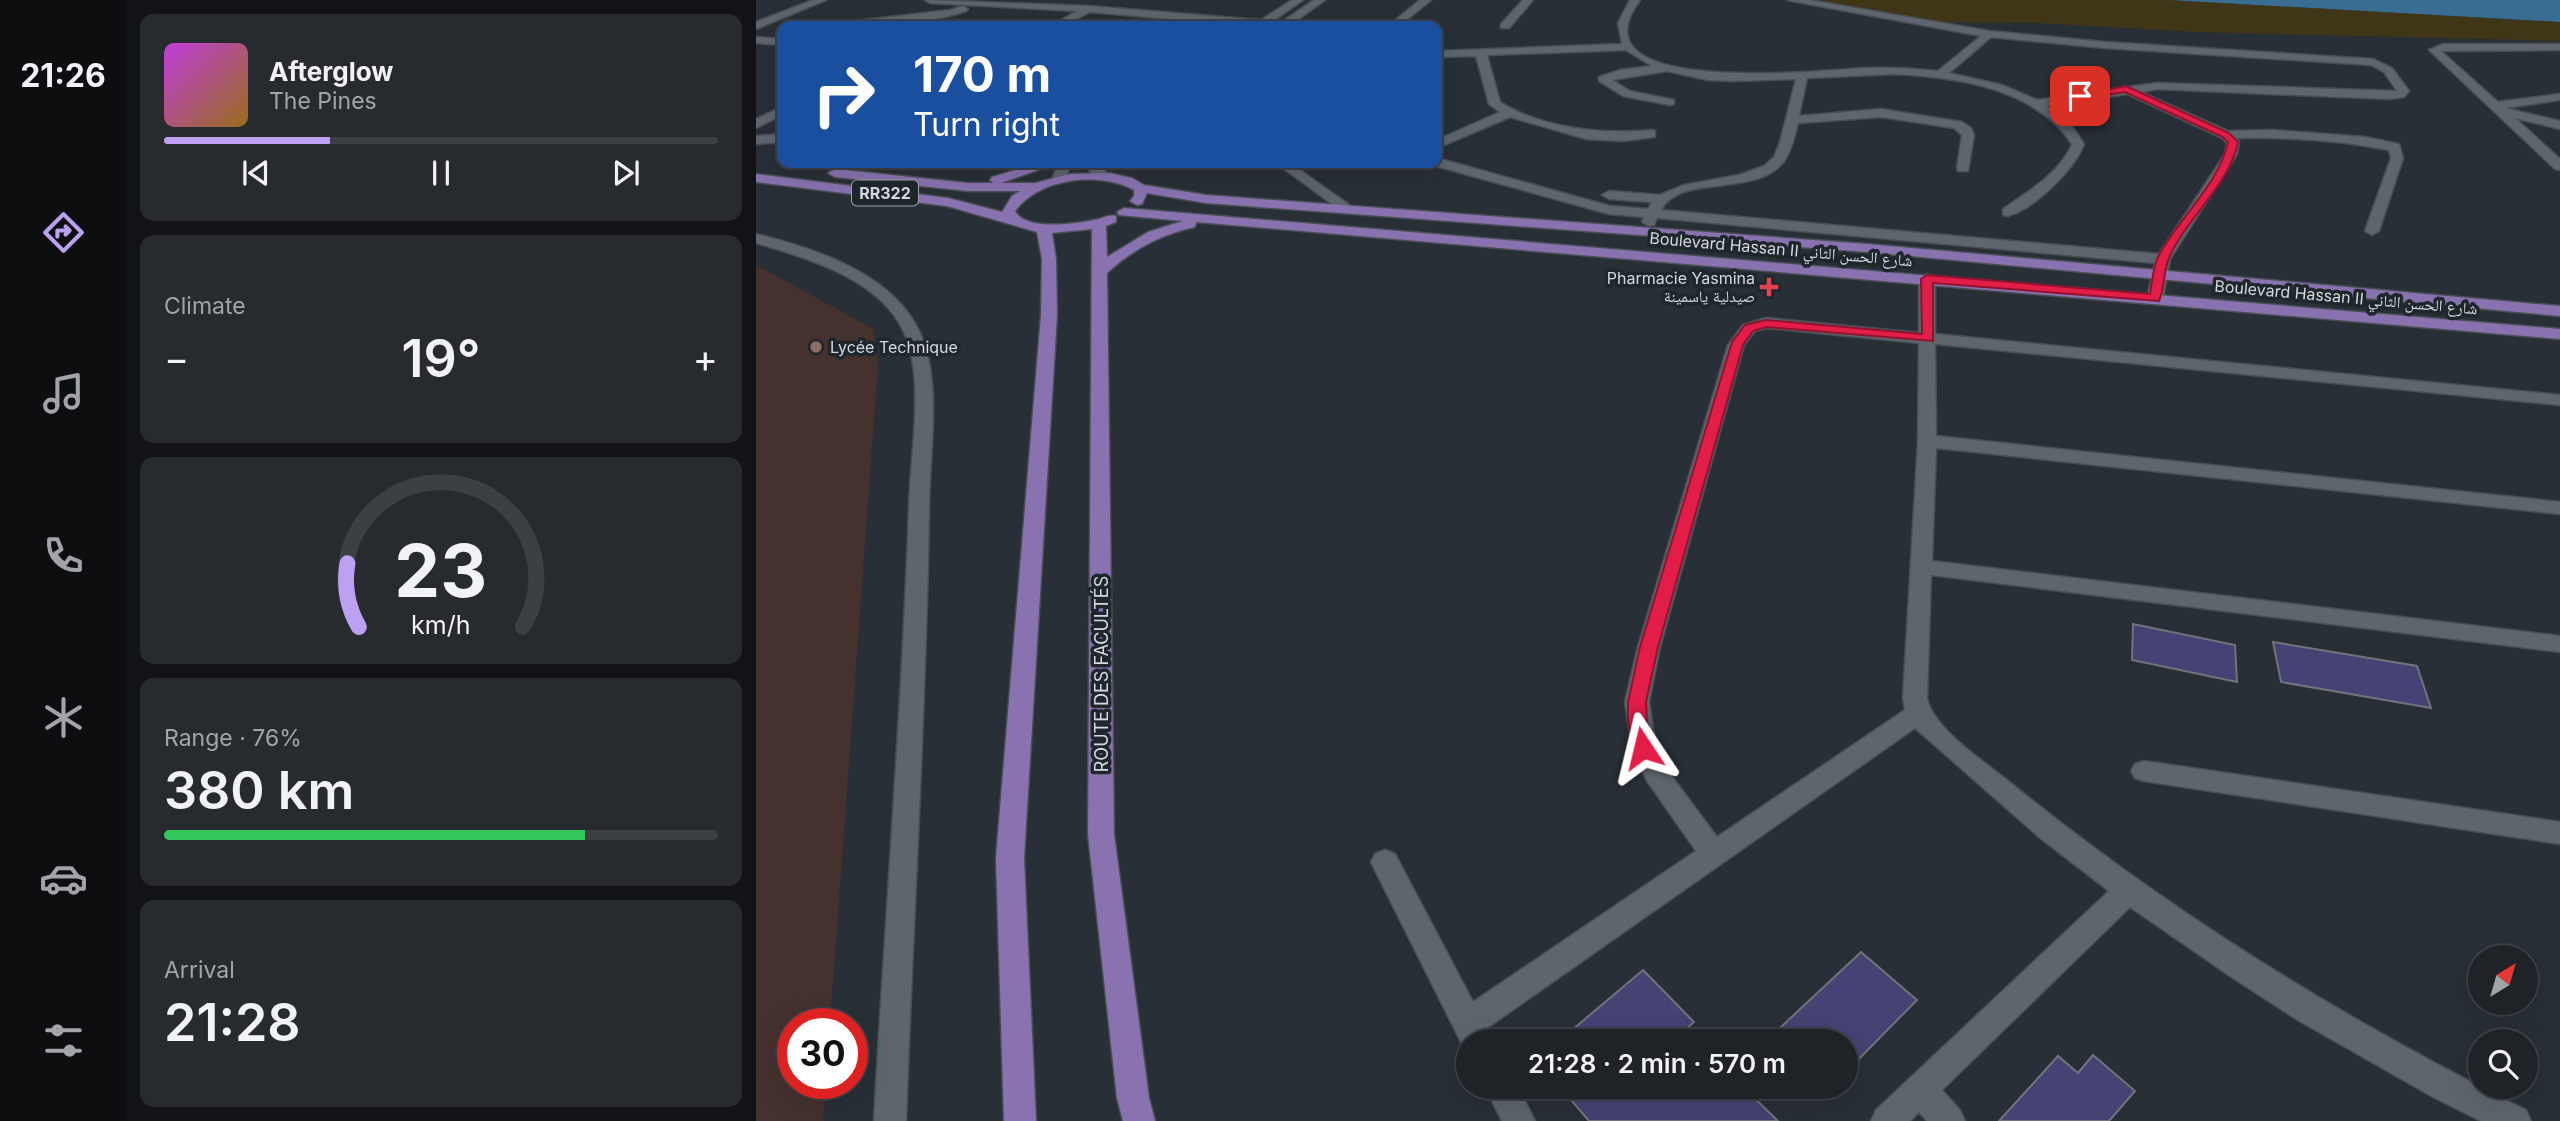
<!DOCTYPE html>
<meta charset="utf-8">
<style>
:root{--surface:#1f2328;--page:#272b30;--text:#f1f3f6;--muted:#a1a4a8;--line:#3c4045;--accent:#bca0f2}
body{margin:0;font-family:Inter,"Noto Naskh Arabic",sans-serif;background:var(--page);color:var(--text);height:100vh;display:flex;flex-direction:column;font-size:26px;white-space:nowrap}
*{box-sizing:border-box;margin:0}
p{font-size:23px;color:var(--muted)}
.icon{flex:none;width:38px;height:38px;fill:none;stroke:currentColor;stroke-width:2;stroke-linecap:round;stroke-linejoin:round}
.map{position:relative;flex:1;overflow:hidden}
.details{display:flex;flex-direction:column;gap:14px;padding:14px;background:#111316;width:630px}
.details>*{flex:none}
.hud{position:absolute;left:21px;top:21px;width:665px;height:147px;border-radius:14px;box-shadow:0 7px 28px #0002,0 0 0 2px var(--line);background:#1a4fa0;color:#fff;overflow:hidden}
.needle{width:46px;rotate:37deg}
.buttons{position:absolute;left:1712px;top:945px;display:grid;gap:14px}
.buttons a{display:grid;place-items:center;width:70px;height:70px;border-radius:50%;background:var(--surface);box-shadow:0 7px 28px #0002,0 0 0 2px var(--line);font-size:35px}
.speed{position:absolute;left:21px;top:1008px;display:flex;gap:14px;font-size:35px;font-weight:700;text-align:center}
.speed>*{display:grid;place-content:center;width:91px;height:91px;border-radius:50%;background:var(--surface);box-shadow:0 7px 28px #0002,0 0 0 2px var(--line);line-height:1}
.speed .limit{border:10px solid #d22;background:#fff;color:#111}
.pin{position:absolute;display:grid;place-items:center;width:60px;height:60px;color:#fff;margin:-30px;border-radius:14px;box-shadow:0 4px 10px #0006}
.me{position:absolute;width:77px;margin:-38px;rotate:350deg;stroke-linejoin:round;filter:drop-shadow(0 0 5px #0008)}
.turn{display:flex;align-items:center;gap:24px;height:147px;padding:0 21px;font-size:32px}
.turn .icon{width:91px;height:91px;stroke-width:2.5}
.turn b{display:block;font-size:49px;line-height:60px}
.big{font-size:52px;font-weight:600;line-height:1.1}
.details .widget{flex:1;display:flex;flex-direction:column;justify-content:center;gap:10px;min-width:0;padding:0 24px;border-radius:14px;background:var(--page)}
.details .dial{align-items:center;gap:0}
.dial svg{height:182px;overflow:visible;fill:none;stroke:var(--line);stroke-width:7;stroke-linecap:round;text-anchor:middle}
.dial text{fill:var(--text);stroke:none}
.song{display:flex;align-items:center;gap:21px}
.cover{width:84px;height:84px;border-radius:10px;background:linear-gradient(135deg,hsl(290 70% 55%),hsl(40 70% 35%))}
.played{height:7px;border-radius:4px;background:linear-gradient(90deg,var(--accent) 30%,var(--line) 30%)}
.keys{display:flex;justify-content:space-around;direction:ltr}
.heat{display:flex;justify-content:space-between;align-items:center;font-size:38px;direction:ltr}
.charge{height:10px;border-radius:5px;background:linear-gradient(90deg,#34c759 76%,var(--line) 0)}
.trip{position:absolute;left:700px;top:1029px;width:402px;height:70px;border-radius:35px;background:var(--surface);box-shadow:0 7px 28px #0002,0 0 0 2px var(--line);font-weight:600;line-height:70px;text-align:center}
main{display:flex;flex:1;min-height:0}
.tabs{display:flex;flex-direction:column;width:126px;justify-content:space-around;align-items:center;background:#0c0e10;color:var(--muted)}
.tabs .icon{width:49px;height:49px}
.tabs .selected{color:var(--accent)}
.tabs b{font-size:32px;color:var(--text)}
.map>svg:first-child{display:block}
.education{fill:#45312d}
.sand{fill:#3e3616}
.water{fill:#3a6d93}
.building{fill:#454274;stroke:#73737d;stroke-width:2}
.lines{fill:none;stroke-linecap:round;stroke-linejoin:round}
.minor-casing{stroke:#494d54;stroke-width:3}
.major-casing{stroke:#494d54;stroke-width:3}
.minor{fill:#5e656d;fill-rule:evenodd}
.major{fill:#8872af;fill-rule:evenodd}
.route{fill:#e11d48;stroke:#92132f;stroke-width:2}
.health-dot{fill:#e0444e;stroke:#1f262c;stroke-width:2.5}
.education-dot{fill:#8d6e63;stroke:#1f262c;stroke-width:2.5}
.labels{text-anchor:middle;dominant-baseline:central;stroke-width:7;stroke-linejoin:round;paint-order:stroke}
.shield{fill:#1f262c;stroke:#9ea3a9;stroke-width:2}
.shield-label{font-size:16px;font-weight:bold;fill:#d5d9de}
.far-street-label{font-size:16px;fill:#d5d9de;stroke:#1f262c}
.far-poi-label{font-size:16px;fill:#d5d9de;stroke:#1f262c;text-anchor:end}
.street-label{font-size:18px;fill:#d5d9de;stroke:#1f262c}
</style>
<main>
<nav class="tabs">
<b>21:26</b>
<svg class="icon selected" aria-label="directions" viewBox="0 0 24 24"><path d="M12 3l9 9-9 9-9-9zM9 14v-3h6M13 9l2 2-2 2"/></svg>
<svg class="icon" aria-label="music" viewBox="0 0 24 24"><path d="M9 18V5l10-2v13"/><circle cx="6" cy="18" r="3"/><circle cx="16" cy="16" r="3"/></svg>
<svg class="icon" aria-label="phone" viewBox="0 0 24 24"><path d="M5 4h4l2 5-3 2q2 4 5 5l2-3 5 2v4C11 20 4 13 5 4z"/></svg>
<svg class="icon" aria-label="climate" viewBox="0 0 24 24"><path d="M12 3v18M4 7l16 10M4 17L20 7"/></svg>
<svg class="icon" aria-label="car" viewBox="0 0 24 24"><path d="M5 17H2v-5l4-1 3-4h7l3 4 3 1v5h-3M9 17h6M6 11h13"/><circle cx="7" cy="17" r="2"/><circle cx="17" cy="17" r="2"/></svg>
<svg class="icon" aria-label="filters" viewBox="0 0 24 24"><path d="M4 7h16M4 17h16"/><circle cx="9" cy="7" r="2"/><circle cx="15" cy="17" r="2"/></svg>
</nav>
<section class="details">
<div class="widget">
<div class="song"><i class="cover"></i><div><b>Afterglow</b><p>The Pines</p></div></div>
<div class="played"></div>
<div class="keys"><svg class="icon" aria-label="previous" viewBox="0 0 24 24"><path d="M18 5L8 12l10 7zM5 5v14"/></svg><svg class="icon" aria-label="pause" viewBox="0 0 24 24"><path d="M8 5v14M16 5v14"/></svg><svg class="icon" aria-label="next" viewBox="0 0 24 24"><path d="M6 5l10 7-10 7zM19 5v14"/></svg></div>
</div>
<div class="widget"><p>Climate</p>
<div class="heat"><a>−</a><b class="big">19°</b><a>+</a></div>
</div>
<div class="widget dial"><svg viewBox="0 0 100 80">
<path d="M14 69A42 42 0 1 1 86 69"/>
<path d="M14 69A42 42 0 0 1 9 41" stroke="#bca0f2"/>
<text x="50" y="56" font-size="32" font-weight="700">23</text>
<text x="50" y="72" font-size="11">km/h</text>
</svg></div>
<div class="widget"><p>Range · 76%</p><b class="big">380 km</b><div class="charge"></div></div>
<div class="widget"><p>Arrival</p><b class="big">21:28</b></div>
</section>
<div class="map">
<svg width="1804" height="1121" viewBox="0 0 1804 1121">
<rect width="100%" height="100%" fill="#292f36"/>
<polygon class="education" points="0,265 117,329 122,364 74,1024 37,1024 37,1083 70,1083 67,1121 0,1121"/>
<polygon class="sand" points="1045,0 1413,0 1804,22 1804,41 1440,32 1281,23 1188,22"/>
<polygon class="water" points="1413,0 1804,0 1804,22"/>
<g class="building">
<polygon points="1377,624 1479,645 1481,682 1376,660"/>
<polygon points="1517,642 1661,666 1675,708 1525,682"/>
<polygon points="1105,952 1161,1000 1090,1072 1090,1041 1010,1041"/>
<polygon points="887,970 938,1022 917,1041 803,1041"/>
<polygon points="1337,1055 1379,1091 1353,1121 1243,1121 1302,1056 1322,1073"/>
<polygon points="804,1087 987,1087 1022,1121 833,1121"/>
</g>
<g class="lines">
<defs>
<g id="minor">
<polygon points="57,0 70,0 0,29 0,22"/>
<polygon points="169,0 333,6 505,20 536,0 547,0 517,21 530,22 530,19 558,0 569,0 533,26 498,26 334,12 307,26 295,26 321,11 174,3"/>
<polygon points="664,0 675,0 643,26 632,26"/>
<polygon points="767,0 777,0 753,28 745,28 745,24"/>
<path d="M874,0H884C810,100 1076,69 1112,68C1135,67 1159,69 1182,71L1225,36L1031,0H1053L1233,31L1349,42L1617,59L1636,68L1653,91L1648,97L1633,99L1401,89L1385,92L1472,131L1516,130L1609,137L1643,144L1647,158L1623,231L1616,235L1609,231L1635,158L1633,150C1584,140 1531,137 1480,138L1483,142L1481,154L1414,259L1407,298L1399,303L1391,298L1399,263L901,218L898,225L893,226L886,222L888,217L853,214L676,165L675,163H681V158L854,206L892,209L896,202L853,199L846,195L853,191L904,195L928,185L983,175L1008,166L1018,157L1024,142L1040,79L978,81L952,80L911,71L856,80L874,91L918,100V104L914,105L867,96L843,81V77L864,70L896,66L870,50L731,55L744,102C785,128 848,135 895,130L899,131V137L866,141L830,139L754,117L681,148V140L744,112L733,104L720,56L681,57V51L866,44L862,23ZM1235,37L1349,48L1615,65L1628,72L1641,91L1401,83L1281,100L1246,85L1193,73ZM1138,74C1201,77 1279,88 1316,144C1304,173 1272,192 1247,209V215L1252,216C1278,209 1319,169 1328,144L1316,126L1291,106L1371,94L1466,138L1471,143L1469,154L1403,254L905,210C925,172 1002,199 1029,160C1036,149 1039,135 1042,123L1125,117L1198,128L1206,135L1201,168L1202,171H1212L1218,135L1215,128L1206,122L1125,109L1043,116L1051,78Z"/>
<path d="M207,6L212,9L210,11C177,23 113,28 77,26L82,23L194,10Z"/>
<polygon points="0,37 26,39 26,45 0,43"/>
<polygon points="1687,44 1804,44 1804,50 1685,51 1742,102 1804,94 1804,100 1749,108 1804,121 1804,129 1759,118 1804,159 1804,170 1799,169 1673,50"/>
<polygon points="26,107 26,115 0,128 0,119"/>
<polygon points="26,134 26,142 0,144 0,136"/>
<polygon points="302,163 314,163 310,180 303,184 296,180"/>
<polygon points="331,163 343,163 353,176 351,179 336,176"/>
<polygon points="520,163 534,163 599,209 597,212 587,212"/>
<path d="M0,234C57,248 136,273 163,331C187,380 173,455 173,509C170,713 157,917 150,1121H118C129,917 146,713 153,508C154,455 170,378 147,330C122,278 50,258 0,243Z"/>
<path d="M1171,274L1179,279V334L1804,395V405L1179,344L1180,436L1804,502V514L1180,448L1176,561L1804,636V652L1175,575L1171,698C1176,727 1227,761 1251,780C1412,911 1585,1018 1770,1110L1775,1121H1725L1677,1097L1540,1019L1474,976L1374,907L1186,1090L1204,1110L1209,1121H1171L1163,1112L1154,1121H1115L1120,1110L1353,891L1283,837L1159,728L731,1028L736,1041H712V1052H710L615,862L619,854L629,850L639,854L717,1002L940,851L891,781L876,748L869,702L882,647L972,345L987,325L1010,318L1163,333V279ZM1011,328L1163,343L1162,441L1147,698L1149,710L961,837L914,774L900,748L893,702L904,647L988,345L999,331Z"/>
<polygon points="1388,761 1804,822 1804,844 1388,781 1379,778 1375,771 1379,764"/>
<polygon points="729,1087 762,1087 779,1121 746,1121"/>
</g>
<path id="major" d="M283,163H302L245,183H279L314,174L354,173L376,178L388,185L450,195L1111,244L1804,306V316L1111,252L450,203L391,193L386,204L381,205L374,201L378,196V190C342,171 284,178 259,211C269,231 319,224 338,220C347,219 351,214 360,216V222L350,226L351,257L392,232L427,221L363,215L361,212L368,208L1804,329V339L440,222L439,227C404,235 377,249 351,273L358,834L393,1098L399,1121H367L361,1098L332,834L336,229L296,233L300,259L301,315L268,858L280,1121H248L240,858L285,315L286,259L281,232L191,206L0,182V174L192,198L246,212L256,196L264,191H212L79,177L72,173L79,169L212,183H237L234,180L236,177Z"/>
</defs>
<use href="#minor" class="minor-casing"/>
<use href="#major" class="major-casing"/>
<use href="#minor" class="minor"/>
<use href="#major" class="major"/>
</g>
<path class="route" d="M1370,86L1473,133L1482,142C1473,186 1430,218 1413,258C1407,272 1409,288 1403,301L1177,283V341L1010,327L997,331L987,345L902,647L890,702L891,722L897,748L894,753L887,755L881,753L872,722V702L884,647L976,342L989,325L1010,320L1166,334L1165,279L1171,275L1394,294C1396,283 1397,268 1402,257C1421,220 1464,183 1472,142L1467,137L1369,92L1324,99L1319,96Z"/>
<path class="health-dot" d="M1009.5 276.5h7v7h7v7h-7v7h-7v-7h-7v-7h7z"/>
<circle class="education-dot" cx="60" cy="347" r="7"/>
<g class="labels">
<rect class="shield" x="96" y="180.5" width="66" height="25" rx="5"/>
<g class="shield-label">
<text x="129" y="193">RR322</text>
</g>
<g class="far-street-label">
<text transform="translate(1025 249) rotate(5)">Boulevard Hassan II شارع الحسن الثاني</text>
<text transform="translate(1590 297) rotate(5)">Boulevard Hassan II شارع الحسن الثاني</text>
</g>
<g class="far-poi-label">
<text x="999" y="278">Pharmacie Yasmina<tspan x="999" dy="18">صيدلية ياسمينة</tspan></text>
<text x="74" y="347" text-anchor="start">Lycée Technique</text>
</g>
<g class="street-label">
<text transform="translate(345 674) rotate(-90)">ROUTE DES FACULTÉS</text>
</g>
</g>
</svg>
<div class="buttons">
<a><svg class="needle" viewBox="-14 -14 28 28"><path d="M0-13l5 13h-10z" fill="#e53935"/><path d="M0 13l5-13h-10z" fill="#a1a4a8"/></svg></a>
<a><svg class="icon" aria-label="search" viewBox="0 0 24 24"><circle cx="10" cy="10" r="6"/><path d="M15 15l6 6"/></svg></a>
</div>
<div class="speed"><div class="limit">30</div></div>
<div class="pin" style="left:1324px;top:96px;background:#d93025"><svg class="icon" aria-label="arrive" viewBox="0 0 24 24"><path d="M6 21V4h12l-3 4 3 4H6"/></svg></div>
<svg class="me" style="left:887px;top:748px" viewBox="-20 -20 40 40"><path d="M0-17L14 15 0 8-14 15z" fill="#e11d48" stroke="#fff" stroke-width="4"/></svg>
<div class="trip">21:28 · 2 min · 570 m</div>
<div class="hud">
<div class="turn"><svg class="icon" aria-label="right" viewBox="0 0 24 24"><path d="M7 20v-9h11M14 6l5 5-5 5"/></svg><div><b>170 m</b>Turn right</div></div>
</div>
</div>
</main>
